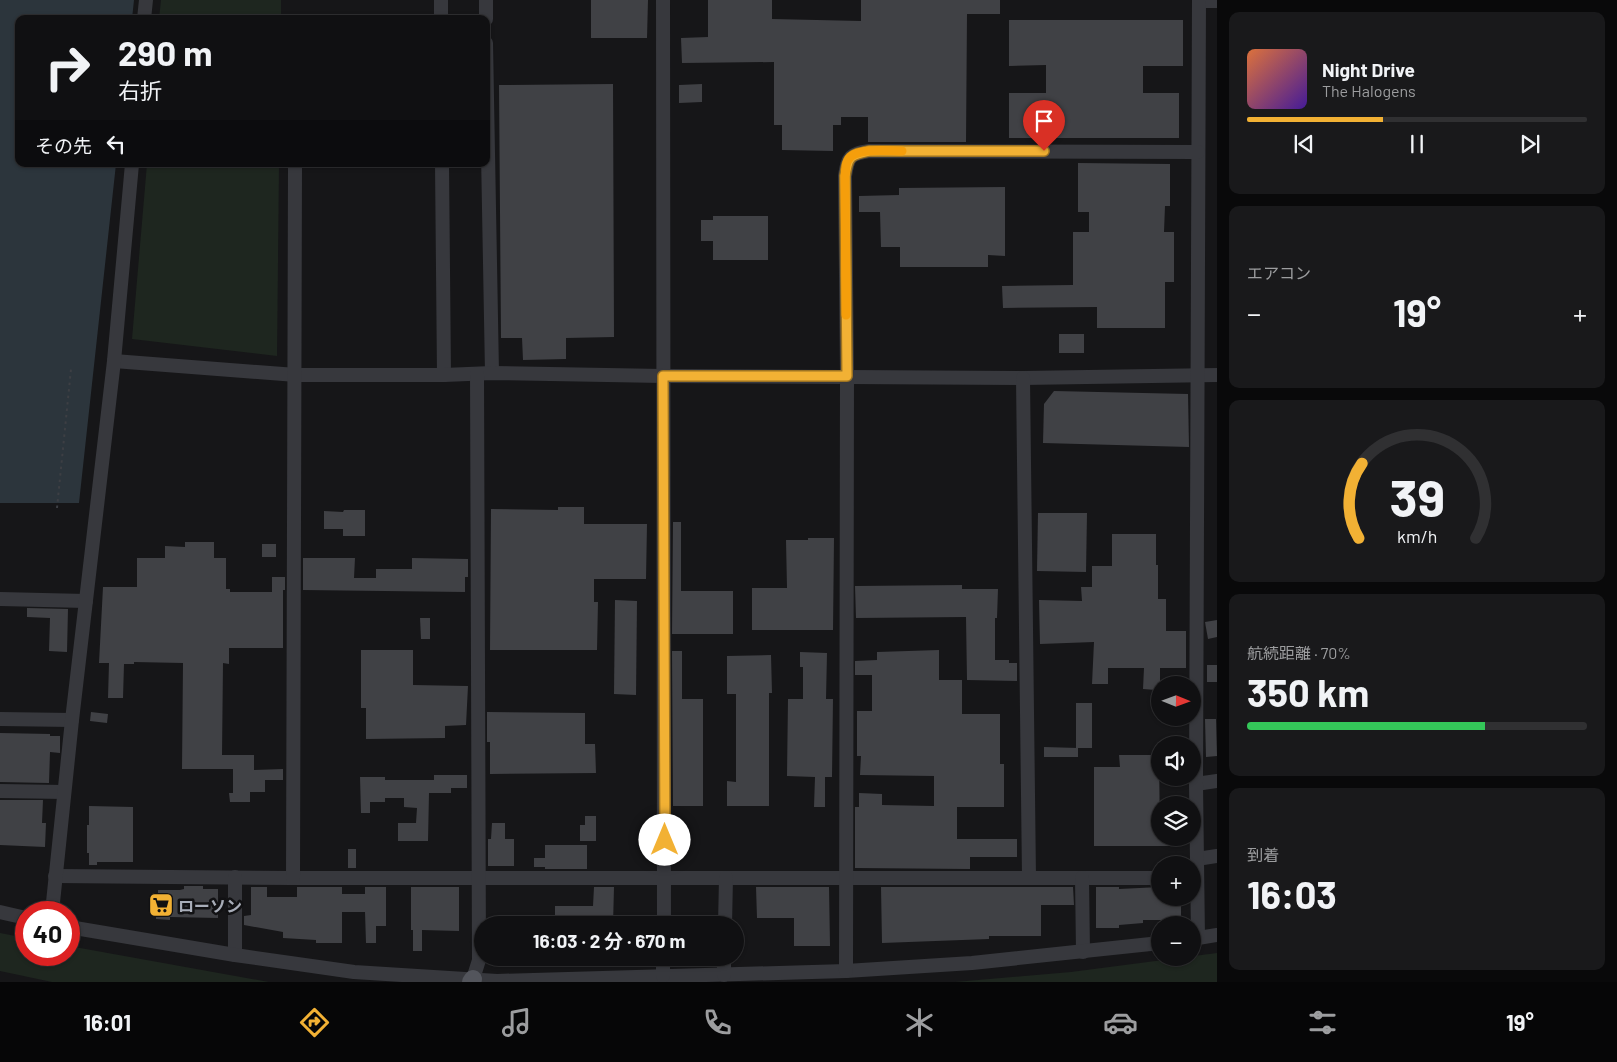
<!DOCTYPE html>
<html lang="ja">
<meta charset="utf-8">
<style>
:root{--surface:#101012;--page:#19191b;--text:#f1f3f6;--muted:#9c9d9f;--line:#303032;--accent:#f2b134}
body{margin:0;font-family:Barlow,"Noto Sans JP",sans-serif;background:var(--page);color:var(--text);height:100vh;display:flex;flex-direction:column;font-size:19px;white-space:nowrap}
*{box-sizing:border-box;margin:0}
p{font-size:16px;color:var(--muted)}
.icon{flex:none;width:28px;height:28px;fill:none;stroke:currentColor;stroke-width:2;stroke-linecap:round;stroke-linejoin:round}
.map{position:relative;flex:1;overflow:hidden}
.side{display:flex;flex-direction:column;gap:12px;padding:12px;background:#09090a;width:400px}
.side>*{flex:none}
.hud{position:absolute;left:15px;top:15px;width:475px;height:152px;border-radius:10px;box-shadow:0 1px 4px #0004,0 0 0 1px var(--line);background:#101012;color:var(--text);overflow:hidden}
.needle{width:32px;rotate:91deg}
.tools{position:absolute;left:1151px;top:676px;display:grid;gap:10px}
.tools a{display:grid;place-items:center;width:50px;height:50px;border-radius:50%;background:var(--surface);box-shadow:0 1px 4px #0004,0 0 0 1px var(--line);font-size:25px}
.speed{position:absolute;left:15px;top:901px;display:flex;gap:10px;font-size:25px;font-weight:700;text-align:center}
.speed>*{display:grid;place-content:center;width:65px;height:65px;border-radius:50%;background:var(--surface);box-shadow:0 1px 4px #0004,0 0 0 1px var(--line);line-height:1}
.speed .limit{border:8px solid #d22;background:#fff;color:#111}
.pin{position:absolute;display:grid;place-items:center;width:42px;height:42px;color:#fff;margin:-51px -21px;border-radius:50% 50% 50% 0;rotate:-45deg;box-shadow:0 0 5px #0007}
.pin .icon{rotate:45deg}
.me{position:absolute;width:55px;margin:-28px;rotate:0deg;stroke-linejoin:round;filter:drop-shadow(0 0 4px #0008)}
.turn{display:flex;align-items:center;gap:18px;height:105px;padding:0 20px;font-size:22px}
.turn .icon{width:65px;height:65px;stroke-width:2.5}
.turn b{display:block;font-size:35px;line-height:42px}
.then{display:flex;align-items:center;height:48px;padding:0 20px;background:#0003;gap:10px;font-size:19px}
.big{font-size:38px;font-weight:700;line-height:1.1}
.side .widget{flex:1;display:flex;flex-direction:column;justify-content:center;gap:8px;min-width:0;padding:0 18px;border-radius:10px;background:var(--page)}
.side .dial{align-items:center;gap:0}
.dial svg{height:130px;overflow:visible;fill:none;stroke:var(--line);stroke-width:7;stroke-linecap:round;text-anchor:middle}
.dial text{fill:var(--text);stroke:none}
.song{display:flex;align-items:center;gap:15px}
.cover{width:60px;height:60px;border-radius:8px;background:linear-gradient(135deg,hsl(20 70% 55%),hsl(260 70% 35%))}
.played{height:5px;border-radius:2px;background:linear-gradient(90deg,var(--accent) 40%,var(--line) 40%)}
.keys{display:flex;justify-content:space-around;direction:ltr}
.heat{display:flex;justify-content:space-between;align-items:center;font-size:28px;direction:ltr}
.charge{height:8px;border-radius:4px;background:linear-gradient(90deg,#34c759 70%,var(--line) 0)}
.trip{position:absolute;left:474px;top:916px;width:270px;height:50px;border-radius:25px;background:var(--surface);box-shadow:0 1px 4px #0004,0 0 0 1px var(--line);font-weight:700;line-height:50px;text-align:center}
.tab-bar{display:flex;height:80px;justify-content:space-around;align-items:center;background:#060607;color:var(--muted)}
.tab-bar .icon{width:35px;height:35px}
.tab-bar .current{color:var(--accent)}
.tab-bar b{font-size:22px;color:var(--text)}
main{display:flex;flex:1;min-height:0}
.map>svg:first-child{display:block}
.green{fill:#1e261f}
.water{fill:#2c353c}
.building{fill:#404145}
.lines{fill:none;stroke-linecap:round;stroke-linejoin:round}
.path{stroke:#3d3f44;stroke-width:2;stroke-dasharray:2.5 4;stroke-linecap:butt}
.minor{stroke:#37383d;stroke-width:14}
.major{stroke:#53555c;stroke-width:18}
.route-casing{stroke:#9d7322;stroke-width:12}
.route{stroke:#f2b134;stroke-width:9}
.slow{stroke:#f59e0b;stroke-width:9}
.labels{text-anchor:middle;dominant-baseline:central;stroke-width:5;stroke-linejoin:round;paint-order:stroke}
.poi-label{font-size:16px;font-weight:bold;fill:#a8adb8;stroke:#111113;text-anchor:start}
</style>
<main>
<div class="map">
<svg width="1217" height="982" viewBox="0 0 1217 982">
<rect width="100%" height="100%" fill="#161618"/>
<g class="green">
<polygon points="161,0 281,0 281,19 159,19"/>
<polygon points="147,164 279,164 277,356 132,339"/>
<polygon points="0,933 26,938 26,955 69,955 69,946 269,982 52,982 0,971"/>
<polygon points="1217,953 1217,982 955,982 1071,972"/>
</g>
<polygon class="water" points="0,0 134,0 132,19 19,19 19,164 116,164 79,503 0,503"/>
<g class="building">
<polygon points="591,0 648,0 647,38 591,38"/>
<polygon points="708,0 772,0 772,19 861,21 861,0 1000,0 1000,14 967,14 966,142 868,142 868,117 841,117 841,125 833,125 833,151 782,150 782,125 774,125 774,62 682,63 681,38 708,37"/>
<polygon points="1009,20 1183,20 1183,66 1143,66 1143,93 1179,93 1179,138 1009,138 1009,93 1046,93 1046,65 1009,66"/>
<polygon points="613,84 614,337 566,338 566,359 523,360 522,338 501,338 499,85"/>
<polygon points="702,84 702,102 679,103 679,85"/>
<polygon points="1078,163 1170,164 1170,206 1165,206 1164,232 1174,232 1174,282 1165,282 1165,328 1097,328 1097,307 1003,308 1002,286 1073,285 1073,232 1089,232 1089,212 1078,212"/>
<polygon points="1005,187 1005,256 988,255 988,267 900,267 900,247 881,247 880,212 859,212 859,196 899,195 899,188"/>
<polygon points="713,216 768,216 768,260 713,260 713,241 701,241 701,220 713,220"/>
<rect x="1059" y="334" width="25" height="19"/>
<polygon points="1054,391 1188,394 1189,447 1043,443 1044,404"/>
<polygon points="558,507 584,507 584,524 647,524 646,579 594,579 594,602 598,602 597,650 490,650 491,509 558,510"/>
<polygon points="344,510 365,510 365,536 343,536 343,529 324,529 324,511 343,512"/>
<polygon points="1038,513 1087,513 1086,572 1037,571"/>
<polygon points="673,522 681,522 681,591 733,591 733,634 672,634"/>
<polygon points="1112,534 1156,534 1156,565 1158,565 1158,599 1166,599 1166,631 1186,631 1186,668 1160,668 1160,682 1156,690 1143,689 1144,668 1108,668 1108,684 1092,684 1094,642 1040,644 1039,600 1082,601 1081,587 1092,587 1092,566 1112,566"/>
<polygon points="808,538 834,538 833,630 752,630 752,588 787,588 786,540 808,540"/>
<polygon points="185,542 214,542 214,558 226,558 226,589 230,589 230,592 272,592 272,577 285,577 285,590 283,590 283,648 229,648 229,664 223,663 222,755 254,755 254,770 283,769 283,780 265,780 265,792 250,792 250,802 230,802 229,793 233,793 233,769 182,769 183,663 134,662 134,664 124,664 123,698 108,698 109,663 99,663 103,587 137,587 137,558 165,558 165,546 185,547"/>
<rect x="262" y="544" width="14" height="13"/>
<polygon points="303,558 355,558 354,578 376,578 376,569 412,569 412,558 468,559 468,577 465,577 465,592 303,590"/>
<polygon points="962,585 962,589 998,589 997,618 995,618 995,660 1009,660 1009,663 1017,663 1017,681 967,680 966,617 856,618 855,586"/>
<polygon points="615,600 637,601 636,695 614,694"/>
<polygon points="27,608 68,609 67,652 49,651 50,618 27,617"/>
<polygon points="420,618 430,618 430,639 421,639"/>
<polygon points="1217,620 1217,637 1208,639 1205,622"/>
<polygon points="361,650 413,650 413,685 468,686 466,725 445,726 445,738 366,739 366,708 361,708"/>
<polygon points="939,650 939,680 962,680 962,714 1000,714 1000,764 1004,764 1004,807 957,807 957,839 1017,839 1017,857 970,857 970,869 855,868 855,807 859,807 859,793 882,794 882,805 934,806 934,776 860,775 861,756 857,756 857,711 872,711 872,675 855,675 855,661 877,660 877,652"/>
<polygon points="672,651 682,651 682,699 703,699 703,806 673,806"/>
<polygon points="800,652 827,653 826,699 833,699 832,777 825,777 825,807 814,807 815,777 787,776 788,699 803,699 803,667 800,667"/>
<polygon points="771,655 772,693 769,693 769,806 727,806 727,781 736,782 736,694 727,694 727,656"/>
<rect x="1207" y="665" width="10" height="17"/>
<rect x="1076" y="703" width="16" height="45"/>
<polygon points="91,712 108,714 107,723 90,721"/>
<polygon points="487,712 585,713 585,744 595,744 596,773 490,774 490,742 487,742"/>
<polygon points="1205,719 1216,719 1217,756 1206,757"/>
<polygon points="0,733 50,734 50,736 60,736 60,753 50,752 49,783 0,782"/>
<polygon points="1044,747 1078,748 1078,757 1044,757"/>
<polygon points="1119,755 1159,755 1160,838 1171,838 1171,846 1094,846 1094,767 1120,767"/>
<polygon points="434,775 467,775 467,788 451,788 451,793 429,793 428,841 398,841 398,823 416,823 417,808 404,807 404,798 385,798 385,802 370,802 370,813 361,813 360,777 385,777 385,780 434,780"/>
<polygon points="0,800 43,800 42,823 46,823 45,847 0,845"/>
<polygon points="89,806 133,807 133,862 97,862 97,865 89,865 89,853 87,853 87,825 89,825"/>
<polygon points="585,816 596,816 596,841 580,841 580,825 585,825"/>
<polygon points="492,823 505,823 505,839 514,839 514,866 488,866 488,839 491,839"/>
<polygon points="545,845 587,845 587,869 545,869 545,867 534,867 534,858 545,858"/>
<rect x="348" y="849" width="8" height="19"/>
<polygon points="184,886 203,886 203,889 218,889 218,918 170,917 170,920 156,919 156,893 158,893 158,890 180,890 184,889"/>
<polygon points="251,887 267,887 267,897 297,897 297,887 342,887 342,894 365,894 365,887 386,887 386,926 376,926 376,943 366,943 365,912 342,912 342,943 316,943 316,940 283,938 283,932 244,925 244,916 251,915"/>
<polygon points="411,887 459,887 459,931 422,930 422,951 413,951 413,930 411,930"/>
<polygon points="594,887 614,887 613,925 599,925 600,918 582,917 582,921 555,921 555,906 593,906"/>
<polygon points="756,887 829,887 830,946 794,946 794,918 757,918"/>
<polygon points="881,887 1073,887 1074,905 1041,905 1041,936 989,936 989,939 882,943"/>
<polygon points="1096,887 1119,887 1119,889 1160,887 1160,898 1181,898 1181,920 1143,920 1143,923 1119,925 1119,928 1096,928"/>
</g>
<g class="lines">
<polyline class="path" points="57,508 71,369"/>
<g class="minor">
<polyline points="441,0 441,19"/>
<polyline points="486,0 486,19"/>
<polyline points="663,0 664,925"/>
<polyline points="1199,1 1217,1"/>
<polyline points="144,19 146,0"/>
<polyline points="486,43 492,373"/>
<polyline points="442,164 444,375"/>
<polyline points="114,361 296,375 444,375 492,373 663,376 1023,378 1217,375"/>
<polyline points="1023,378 1029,878"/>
<polyline points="0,599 86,601"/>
<polyline points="0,719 72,720"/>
<polyline points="1196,784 1217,781"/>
<polyline points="0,791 64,792"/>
<polyline points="1197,859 1217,856"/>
<polyline points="55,876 293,878 1160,878"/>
<polyline points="235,877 235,955"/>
<polyline points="293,878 295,168"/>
<polyline points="1082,878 1083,952"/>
<polyline points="0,912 26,918"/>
<polyline points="52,912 72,720 114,361 132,164"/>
<polyline points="725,925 726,878"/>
<polyline points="69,927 235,955 354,972 497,981 846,971 972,963 1160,943"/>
<polyline points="1198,938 1196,784 1199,0"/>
<polyline points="1192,939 1217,935"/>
<path d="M846,971L847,376L845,176C848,156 850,154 869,151L1198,152"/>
<polyline points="724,975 724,958"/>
<polyline points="663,976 663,958"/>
<polyline points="473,979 479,960 477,374"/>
</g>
<polyline class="major" points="471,982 473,979"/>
</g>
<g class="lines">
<defs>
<path id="route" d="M665,840L663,376H847L845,176C848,156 850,155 869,151H1044"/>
</defs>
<use href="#route" class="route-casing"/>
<use href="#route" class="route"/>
<path class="slow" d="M846,315L845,176C846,172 845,164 848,160C855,147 889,151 902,151"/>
</g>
<defs>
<symbol id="supermarket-square" viewBox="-11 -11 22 22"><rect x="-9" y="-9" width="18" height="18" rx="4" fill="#f2b134" stroke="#111113"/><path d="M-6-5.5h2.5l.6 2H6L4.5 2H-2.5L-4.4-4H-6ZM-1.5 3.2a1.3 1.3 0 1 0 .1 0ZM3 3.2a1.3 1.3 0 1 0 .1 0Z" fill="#111"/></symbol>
</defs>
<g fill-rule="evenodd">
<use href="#supermarket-square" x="147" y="891" width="28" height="28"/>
</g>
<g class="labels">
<g class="poi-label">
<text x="178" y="905">ローソン</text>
</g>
</g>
</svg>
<div class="tools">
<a><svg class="needle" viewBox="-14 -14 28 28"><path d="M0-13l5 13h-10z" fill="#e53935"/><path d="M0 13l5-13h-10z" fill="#9c9d9f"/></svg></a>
<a><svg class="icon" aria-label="sound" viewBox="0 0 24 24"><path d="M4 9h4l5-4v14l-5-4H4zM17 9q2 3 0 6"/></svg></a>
<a><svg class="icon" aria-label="layers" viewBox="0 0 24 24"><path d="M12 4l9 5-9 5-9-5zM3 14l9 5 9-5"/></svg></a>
<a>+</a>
<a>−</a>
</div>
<div class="speed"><div class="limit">40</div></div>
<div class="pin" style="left:1044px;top:151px;background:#d93025"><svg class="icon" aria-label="arrive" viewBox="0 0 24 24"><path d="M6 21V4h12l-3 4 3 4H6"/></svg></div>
<svg class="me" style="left:665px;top:840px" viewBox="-20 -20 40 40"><circle r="19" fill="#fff"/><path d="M0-13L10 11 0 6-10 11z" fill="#f2b134"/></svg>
<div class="trip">16:03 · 2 分 · 670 m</div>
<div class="hud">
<div class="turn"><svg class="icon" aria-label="right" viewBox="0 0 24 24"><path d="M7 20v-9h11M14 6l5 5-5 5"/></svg><div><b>290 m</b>右折</div></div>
<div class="then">その先<svg class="icon" aria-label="left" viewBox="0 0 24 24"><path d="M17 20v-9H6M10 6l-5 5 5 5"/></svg></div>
</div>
</div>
<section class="side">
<div class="widget">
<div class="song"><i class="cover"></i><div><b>Night Drive</b><p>The Halogens</p></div></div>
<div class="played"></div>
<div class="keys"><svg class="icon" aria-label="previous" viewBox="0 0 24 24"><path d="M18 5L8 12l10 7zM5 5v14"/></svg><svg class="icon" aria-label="pause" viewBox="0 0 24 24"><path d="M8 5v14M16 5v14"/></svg><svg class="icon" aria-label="next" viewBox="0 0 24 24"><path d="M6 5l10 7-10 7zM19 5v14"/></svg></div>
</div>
<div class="widget"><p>エアコン</p>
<div class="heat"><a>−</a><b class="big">19°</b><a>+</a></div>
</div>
<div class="widget dial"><svg viewBox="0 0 100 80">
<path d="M14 69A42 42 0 1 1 86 69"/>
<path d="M14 69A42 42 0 0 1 16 23" stroke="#f2b134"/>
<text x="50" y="56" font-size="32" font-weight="700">39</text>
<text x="50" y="72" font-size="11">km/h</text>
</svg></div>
<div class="widget"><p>航続距離 · 70%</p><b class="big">350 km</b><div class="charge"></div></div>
<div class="widget"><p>到着</p><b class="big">16:03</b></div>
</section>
</main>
<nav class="tab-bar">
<b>16:01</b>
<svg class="icon current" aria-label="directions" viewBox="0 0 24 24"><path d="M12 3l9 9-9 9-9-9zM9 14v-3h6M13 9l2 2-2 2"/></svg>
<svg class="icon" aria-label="music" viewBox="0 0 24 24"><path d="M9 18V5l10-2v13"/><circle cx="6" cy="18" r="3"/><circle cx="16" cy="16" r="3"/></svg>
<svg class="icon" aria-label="phone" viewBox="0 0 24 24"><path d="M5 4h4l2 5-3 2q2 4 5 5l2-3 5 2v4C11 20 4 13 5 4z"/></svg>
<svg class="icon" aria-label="climate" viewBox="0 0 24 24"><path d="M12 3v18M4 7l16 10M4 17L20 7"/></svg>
<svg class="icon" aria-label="car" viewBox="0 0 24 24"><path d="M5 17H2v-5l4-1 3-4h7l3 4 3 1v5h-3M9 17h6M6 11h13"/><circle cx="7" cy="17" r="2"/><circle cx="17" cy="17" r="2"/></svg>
<svg class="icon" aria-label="filters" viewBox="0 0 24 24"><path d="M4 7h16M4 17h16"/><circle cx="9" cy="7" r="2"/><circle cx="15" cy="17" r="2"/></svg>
<b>19°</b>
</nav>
